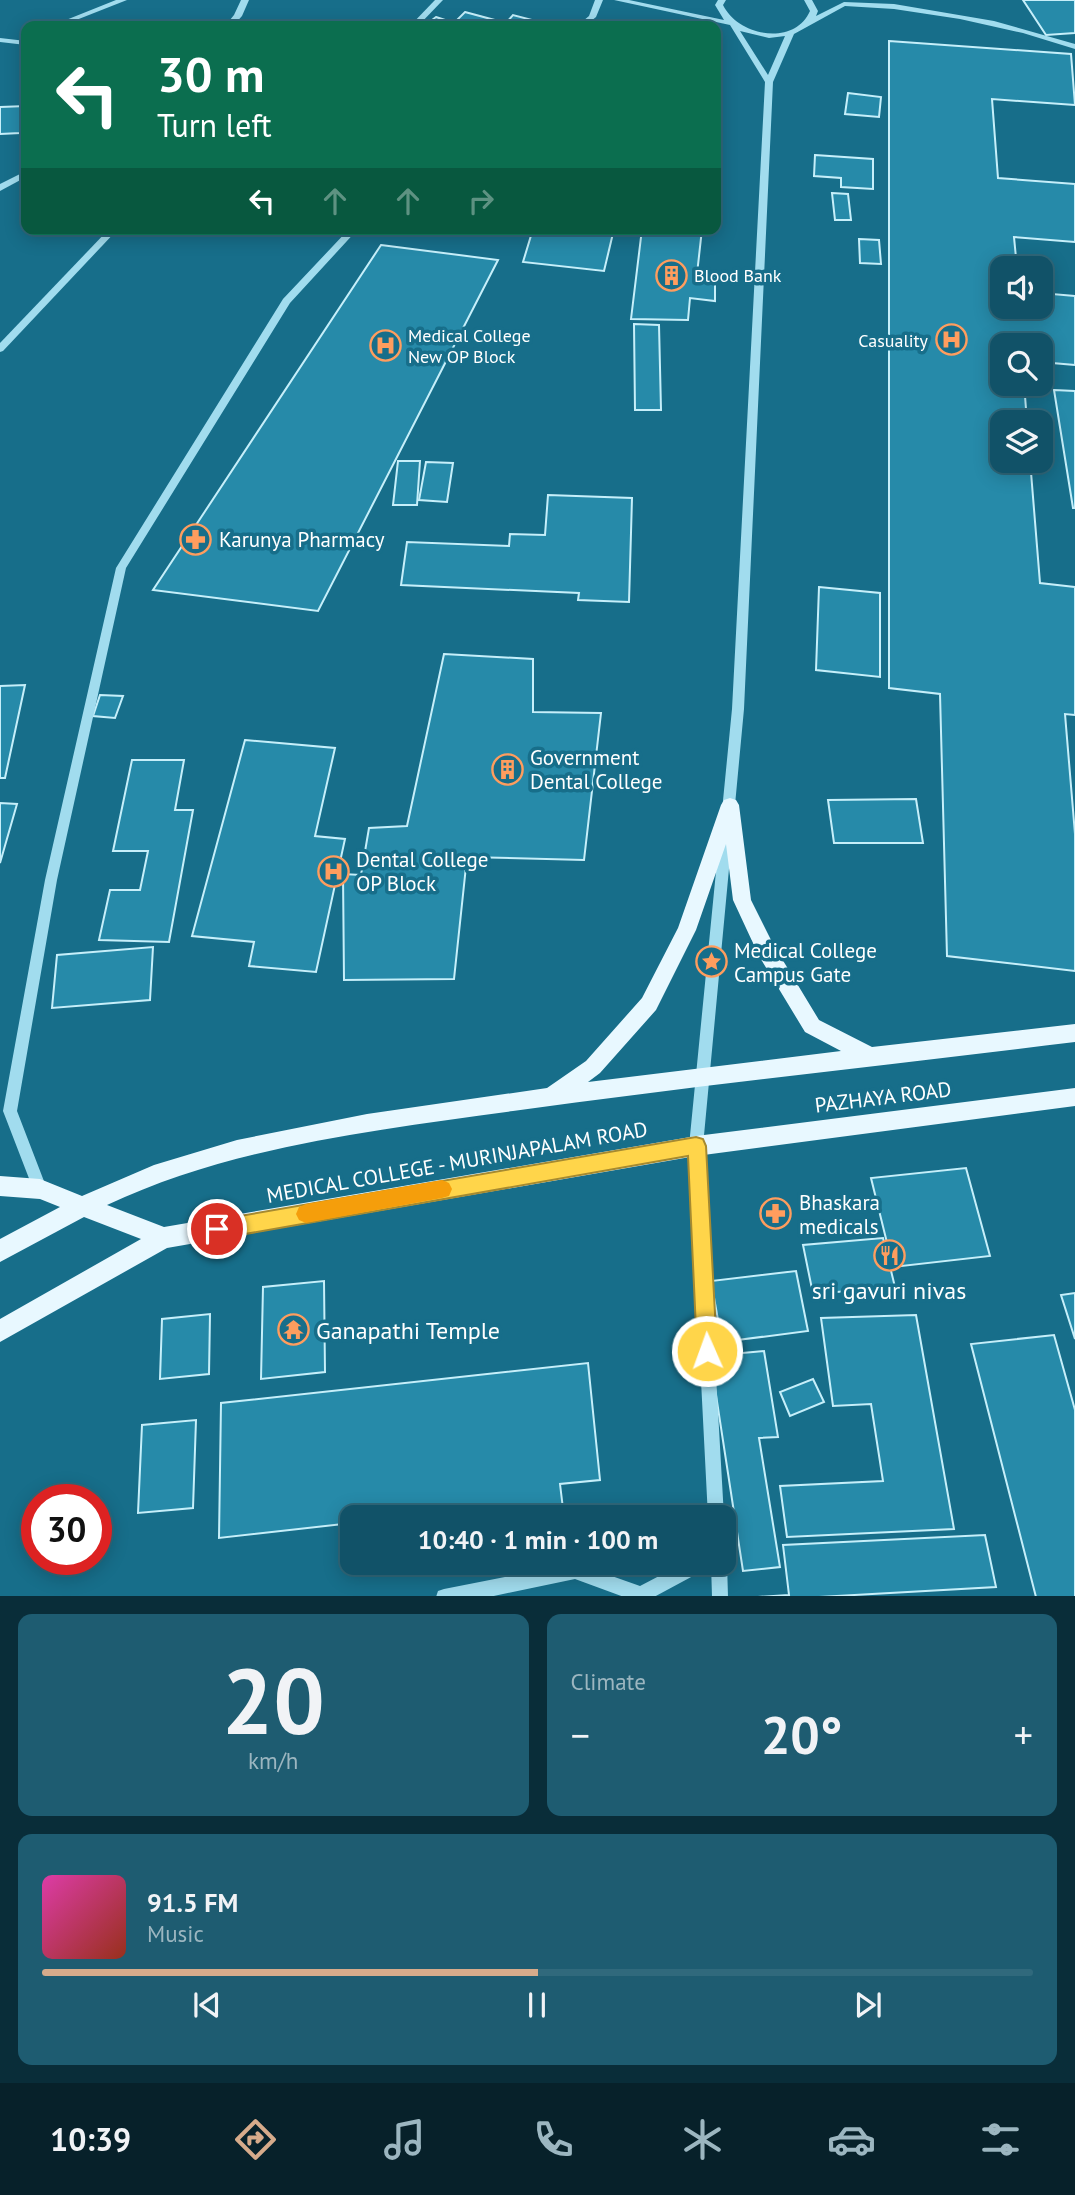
<!DOCTYPE html>
<meta charset="utf-8">
<style>
:root{--surface:#115268;--page:#1e5c71;--text:#f1f3f6;--muted:#9cb6c0;--line:#30697c;--accent:#d6ab8b}
body{margin:0;font-family:"PT Sans",sans-serif;background:var(--page);color:var(--text);height:100vh;display:flex;flex-direction:column;font-size:26px;white-space:nowrap}
*{box-sizing:border-box;margin:0}
p{font-size:23px;color:var(--muted)}
.icon{flex:none;width:38px;height:38px;fill:none;stroke:currentColor;stroke-width:2;stroke-linecap:round;stroke-linejoin:round}
.map{position:relative;height:1596px;overflow:hidden}
.side{display:flex;flex-direction:column;gap:18px;padding:18px;background:#092d39;flex:1}
.side>*{flex:none}
.top-card{position:absolute;left:21px;top:21px;width:700px;height:214px;border-radius:14px;box-shadow:0 4px 18px #0003,0 0 0 2px var(--line);background:#0b6e4f;color:#fff;overflow:hidden}
.buttons{position:absolute;left:990px;top:256px;display:grid;gap:14px}
.buttons a{display:grid;place-items:center;width:63px;height:63px;border-radius:14px;background:var(--surface);box-shadow:0 4px 18px #0003,0 0 0 2px var(--line);font-size:35px}
.speed{position:absolute;left:21px;top:1484px;display:flex;gap:14px;font-size:35px;font-weight:700;text-align:center}
.speed>*{display:grid;place-content:center;width:91px;height:91px;border-radius:50%;background:var(--surface);box-shadow:0 4px 18px #0003,0 0 0 2px var(--line);line-height:1}
.speed .limit{border:10px solid #d22;background:#fff;color:#111}
.pin{position:absolute;display:grid;place-items:center;width:60px;height:60px;color:#fff;margin:-30px;border:4px solid #fff;border-radius:50%;box-shadow:0 2px 7px #0007}
.me{position:absolute;width:77px;margin:-38px;rotate:358deg;stroke-linejoin:round;filter:drop-shadow(0 0 5px #0008)}
.turn{display:flex;align-items:center;gap:24px;height:147px;padding:0 21px;font-size:32px}
.turn .icon{width:91px;height:91px;stroke-width:2.5}
.turn b{display:block;font-size:49px;line-height:60px}
.lanes{display:flex;align-items:center;height:66px;padding:0 21px;background:#0003;justify-content:center;gap:35px;direction:ltr}
.lanes .off{opacity:.35}
.big{font-size:52px;font-weight:700;line-height:1.1}
.side .card{flex:1;display:flex;flex-direction:column;justify-content:center;gap:10px;min-width:0;padding:0 24px;border-radius:14px;background:var(--page)}
.side .dial{align-items:center;gap:0}
.dial b{font-size:91px;line-height:1}
.song{display:flex;align-items:center;gap:21px}
.cover{width:84px;height:84px;border-radius:10px;background:linear-gradient(135deg,hsl(320 70% 55%),hsl(10 70% 35%))}
.played{height:7px;border-radius:4px;background:linear-gradient(90deg,var(--accent) 50%,var(--line) 50%)}
.keys{display:flex;justify-content:space-around;direction:ltr}
.heat{display:flex;justify-content:space-between;align-items:center;font-size:38px;direction:ltr}
.side .tiles{flex:1;display:grid;gap:18px;grid-template-columns:1fr 1fr}
.card:last-child{grid-column:span 2}
.trip{position:absolute;left:340px;top:1505px;width:396px;height:70px;border-radius:14px;background:var(--surface);box-shadow:0 4px 18px #0003,0 0 0 2px var(--line);font-weight:700;line-height:70px;text-align:center}
.dock{display:flex;height:112px;justify-content:space-around;align-items:center;background:#07212a;color:var(--muted)}
.dock .icon{width:49px;height:49px}
.dock .selected{color:var(--accent)}
.dock b{font-size:32px;color:var(--text)}
.map>svg:first-child{display:block}
.building{fill:#268aa9;stroke:#c6effa;stroke-width:2}
.lines{fill:none;stroke-linecap:round;stroke-linejoin:round}
.minor{fill:#a1dcee;fill-rule:evenodd}
.major{fill:#e8f8ff;fill-rule:evenodd}
.route{fill:#ffd54a;stroke:#a68a30;stroke-width:2}
.slow{fill:#f59e0b}
.labels{text-anchor:middle;dominant-baseline:central;stroke-width:7;stroke-linejoin:round;paint-order:stroke}
.far-poi-label{font-size:18px;fill:#fff;stroke:#176e8a;text-anchor:start}
.poi-label{font-size:21px;fill:#fff;stroke:#176e8a;text-anchor:start}
.street-label{font-size:21px;fill:#fff;stroke:#176e8a}
.near-poi-label{font-size:24px;fill:#fff;stroke:#176e8a}
</style>
<div class="map">
<svg width="1075" height="1597" viewBox="0 0 1075 1597">
<rect width="100%" height="100%" fill="#176e8a"/>
<g class="building">
<polygon points="1023,0 1075,0 1075,33 1046,35"/>
<polygon points="465,12 506,23 513,15 555,26 451,26"/>
<polygon points="436,17 448,21 442,26 424,26"/>
<polygon points="889,41 1071,54 1075,105 992,99 998,178 1075,184 1075,242 1014,237 1017,268 1003,268 1003,306 1041,306 1041,293 1075,296 1075,365 1041,362 1041,345 1003,345 1003,383 1024,383 1027,422 1003,422 1003,460 1030,460 1040,583 1075,587 1075,715 1065,714 1075,834 1075,971 947,956 940,694 889,688"/>
<polygon points="848,93 881,97 879,117 845,114"/>
<polygon points="26,106 20,133 0,134 0,107"/>
<polygon points="815,155 873,159 873,189 841,187 841,178 814,176"/>
<polygon points="832,193 848,194 851,220 835,220"/>
<polygon points="533,229 614,229 604,271 523,262"/>
<polygon points="642,229 702,229 697,274 715,276 715,301 690,298 688,320 631,319"/>
<polygon points="859,239 879,240 881,264 860,263"/>
<polygon points="381,245 498,260 318,611 153,590"/>
<polygon points="634,324 659,325 661,410 635,410"/>
<polygon points="1054,390 1075,391 1075,508 1073,508"/>
<polygon points="398,461 420,461 417,505 393,505"/>
<polygon points="426,462 453,463 447,502 419,500"/>
<polygon points="548,495 632,498 629,602 578,600 579,593 401,585 407,542 509,546 510,534 545,535"/>
<polygon points="819,587 880,593 880,677 816,670"/>
<polygon points="444,654 533,659 533,712 601,713 584,860 467,857 454,979 344,980 343,874 361,875 369,828 407,826"/>
<polygon points="25,685 5,778 0,778 0,686"/>
<polygon points="100,695 123,696 115,718 93,716"/>
<polygon points="245,740 335,748 315,836 345,839 316,972 249,966 254,942 192,936"/>
<polygon points="132,760 184,760 175,810 193,810 169,942 99,940 110,890 140,890 148,851 113,851"/>
<polygon points="916,799 923,843 834,843 828,800"/>
<polygon points="0,803 17,804 0,863"/>
<polygon points="153,947 150,1000 52,1008 57,955"/>
<polygon points="966,1168 990,1256 893,1267 871,1178"/>
<polygon points="883,1238 895,1287 813,1294 803,1245"/>
<polygon points="796,1271 808,1331 722,1342 711,1281"/>
<polygon points="324,1281 325,1372 261,1379 263,1287"/>
<polygon points="1075,1293 1075,1339 1061,1295"/>
<polygon points="210,1314 209,1374 160,1379 162,1319"/>
<polygon points="916,1315 954,1529 787,1537 780,1486 883,1481 871,1404 833,1406 821,1318"/>
<polygon points="1054,1335 1075,1410 1075,1597 1036,1597 971,1344"/>
<polygon points="764,1351 778,1437 759,1438 780,1567 743,1571 710,1356"/>
<polygon points="588,1363 600,1480 560,1484 564,1517 511,1517 510,1506 406,1517 352,1517 352,1523 219,1538 221,1403"/>
<polygon points="813,1379 824,1402 790,1416 780,1392"/>
<polygon points="196,1420 193,1508 138,1513 142,1425"/>
<polygon points="985,1535 996,1587 819,1597 758,1597 789,1595 783,1545"/>
</g>
<g class="lines">
<g class="minor">
<polygon points="116,0 127,0 61,26 51,26"/>
<polygon points="241,0 249,0 242,16 233,26 225,26 234,15"/>
<polygon points="435,0 443,0 418,26 410,26"/>
<polygon points="595,0 603,0 596,17 585,26 577,26 589,16"/>
<path d="M614,0H629L724,20L715,5L718,0H726L723,5C738,36 794,47 810,11L804,0H812L818,11L816,16L844,2L894,4L994,21L1075,44V49L1023,33L960,19L894,9L845,6L794,34L773,82L744,709L703,1146L724,1517L723,1520V1517H708L689,1146L732,709L765,82L730,25ZM740,31L769,38L785,36L768,75Z"/>
<polygon points="0,38 26,41 26,45 0,42"/>
<polygon points="26,171 26,177 0,191 0,184"/>
<polygon points="109,229 118,229 3,351 0,352 0,343"/>
<polygon points="349,229 358,229 290,303 126,568 57,880 17,1111 47,1189 45,1194 40,1196 35,1194 3,1111 45,880 116,568 283,299"/>
<polygon points="723,1556 727,1563 728,1597 712,1597 711,1563 723,1563"/>
<polygon points="575,1563 640,1586 684,1563 708,1563 706,1569 654,1597 624,1597 575,1579 489,1597 436,1597 438,1591 444,1589"/>
</g>
<path class="major" d="M730,798L736,800L739,805L751,900L773,944L819,1020L872,1047L1075,1024V1042C888,1065 700,1085 513,1111C377,1130 232,1146 107,1205L164,1227L696,1136L1075,1088V1106L696,1156L167,1248L0,1342V1319L141,1239L84,1217L0,1262V1239L60,1207L40,1199L0,1196V1176L40,1179L82,1196L154,1165L237,1140L367,1114L547,1088L586,1061L642,998L678,928L721,805L724,800ZM726,844L733,900L759,956L805,1032L841,1051L588,1082L600,1073L656,1010L696,930Z"/>
</g>
<polygon class="route" points="696,1137 703,1139 706,1146 717,1351 714,1358 707,1361 700,1358 697,1351 688,1156 217,1239 210,1236 207,1229 210,1223 217,1220"/>
<polygon class="slow" points="442,1180 449,1183 452,1189 449,1196 442,1198 306,1223 299,1220 296,1214 299,1207 306,1204"/>
<defs>
<symbol id="building-ring" viewBox="-11 -11 22 22"><circle r="9.5" fill="#176e8a" stroke="#ff9d5e" stroke-width="1.5"/><path d="M-4-6H4V6H1V3H-1V6H-4ZM-2.5-4.3h1.7v1.8h-1.7ZM.8-4.3h1.7v1.8H.8ZM-2.5-1h1.7V.8h-1.7ZM.8-1h1.7V.8H.8Z" fill="#ff9d5e"/></symbol>
<symbol id="hospital-ring" viewBox="-11 -11 22 22"><circle r="9.5" fill="#176e8a" stroke="#ff9d5e" stroke-width="1.5"/><path d="M-5-5h3v3.5h4V-5h3V5h-3V1.5h-4V5h-3Z" fill="#ff9d5e"/></symbol>
<symbol id="pharmacy-ring" viewBox="-11 -11 22 22"><circle r="9.5" fill="#176e8a" stroke="#ff9d5e" stroke-width="1.5"/><path d="M-2-6h4v4h4v4h-4v4h-4v-4h-4v-4h4Z" fill="#ff9d5e"/></symbol>
<symbol id="sight-ring" viewBox="-11 -11 22 22"><circle r="9.5" fill="#176e8a" stroke="#ff9d5e" stroke-width="1.5"/><path d="M0-6L1.8-2.2L6-1.7L2.9 1.2L3.7 5.4L0 3.3L-3.7 5.4L-2.9 1.2L-6-1.7L-1.8-2.2Z" fill="#ff9d5e"/></symbol>
<symbol id="restaurant-ring" viewBox="-11 -11 22 22"><circle r="9.5" fill="#176e8a" stroke="#ff9d5e" stroke-width="1.5"/><path d="M-5-6h1v4h1v-4h1v4h1v-4h1v5L-1.5 .5V6h-2V.5L-5-1ZM5-6V6H3V1.5H1.5Q1.5-4 5-6Z" fill="#ff9d5e"/></symbol>
<symbol id="temple-ring" viewBox="-11 -11 22 22"><circle r="9.5" fill="#176e8a" stroke="#ff9d5e" stroke-width="1.5"/><path d="M0-6L5-2H3V0L6.5 2.5H4V6H1.5V3h-3V6H-4V2.5H-6.5L-3 0V-2H-5Z" fill="#ff9d5e"/></symbol>
</defs>
<g fill-rule="evenodd">
<use href="#building-ring" x="654" y="258" width="35" height="35"/>
<use href="#hospital-ring" x="934" y="322" width="35" height="35"/>
<use href="#hospital-ring" x="368" y="328" width="35" height="35"/>
<use href="#pharmacy-ring" x="178" y="522" width="35" height="35"/>
<use href="#building-ring" x="490" y="752" width="35" height="35"/>
<use href="#hospital-ring" x="316" y="854" width="35" height="35"/>
<use href="#sight-ring" x="694" y="944" width="35" height="35"/>
<use href="#pharmacy-ring" x="758" y="1196" width="35" height="35"/>
<use href="#restaurant-ring" x="872" y="1238" width="35" height="35"/>
<use href="#temple-ring" x="276" y="1312" width="35" height="35"/>
</g>
<g class="labels">
<g class="far-poi-label">
<text x="694" y="275">Blood Bank</text>
<text x="408" y="335">Medical College<tspan x="408" dy="21">New OP Block</tspan></text>
<text x="928" y="340" text-anchor="end">Casuality</text>
</g>
<g class="poi-label">
<text x="219" y="539">Karunya Pharmacy</text>
<text x="530" y="757">Government<tspan x="530" dy="24">Dental College</tspan></text>
<text x="356" y="859">Dental College<tspan x="356" dy="24">OP Block</tspan></text>
<text x="734" y="950">Medical College<tspan x="734" dy="24">Campus Gate</tspan></text>
<text x="799" y="1202">Bhaskara<tspan x="799" dy="24">medicals</tspan></text>
</g>
<g class="street-label">
<text transform="translate(883 1097) rotate(-7)">PAZHAYA ROAD</text>
<text transform="translate(457 1162) rotate(-10)">MEDICAL COLLEGE - MURINJAPALAM ROAD</text>
</g>
<g class="near-poi-label">
<text x="889" y="1290">sri gavuri nivas</text>
<text x="316" y="1330" text-anchor="start">Ganapathi Temple</text>
</g>
</g>
</svg>
<div class="buttons">
<a><svg class="icon" aria-label="sound" viewBox="0 0 24 24"><path d="M4 9h4l5-4v14l-5-4H4zM17 9q2 3 0 6"/></svg></a>
<a><svg class="icon" aria-label="search" viewBox="0 0 24 24"><circle cx="10" cy="10" r="6"/><path d="M15 15l6 6"/></svg></a>
<a><svg class="icon" aria-label="layers" viewBox="0 0 24 24"><path d="M12 4l9 5-9 5-9-5zM3 14l9 5 9-5"/></svg></a>
</div>
<div class="speed"><div class="limit">30</div></div>
<div class="pin" style="left:217px;top:1229px;background:#d93025"><svg class="icon" aria-label="arrive" viewBox="0 0 24 24"><path d="M6 21V4h12l-3 4 3 4H6"/></svg></div>
<svg class="me" style="left:707px;top:1351px" viewBox="-20 -20 40 40"><circle r="17" fill="#ffd54a" stroke="#fff" stroke-width="3"/><path d="M0-11L8 9 0 5-8 9z" fill="#fff"/></svg>
<div class="trip">10:40 · 1 min · 100 m</div>
<div class="top-card">
<div class="turn"><svg class="icon" aria-label="left" viewBox="0 0 24 24"><path d="M17 20v-9H6M10 6l-5 5 5 5"/></svg><div><b>30 m</b>Turn left</div></div>
<div class="lanes"><svg class="icon" aria-label="left" viewBox="0 0 24 24"><path d="M17 20v-9H6M10 6l-5 5 5 5"/></svg><svg class="icon off" aria-label="ahead" viewBox="0 0 24 24"><path d="M12 20V5M6 11l6-6 6 6"/></svg><svg class="icon off" aria-label="ahead" viewBox="0 0 24 24"><path d="M12 20V5M6 11l6-6 6 6"/></svg><svg class="icon off" aria-label="right" viewBox="0 0 24 24"><path d="M7 20v-9h11M14 6l5 5-5 5"/></svg></div>
</div>
</div>
<section class="side">
<div class="tiles">
<div class="card dial"><b>20</b><p>km/h</p></div>
<div class="card"><p>Climate</p>
<div class="heat"><a>−</a><b class="big">20°</b><a>+</a></div>
</div>
<div class="card">
<div class="song"><i class="cover"></i><div><b>91.5 FM</b><p>Music</p></div></div>
<div class="played"></div>
<div class="keys"><svg class="icon" aria-label="previous" viewBox="0 0 24 24"><path d="M18 5L8 12l10 7zM5 5v14"/></svg><svg class="icon" aria-label="pause" viewBox="0 0 24 24"><path d="M8 5v14M16 5v14"/></svg><svg class="icon" aria-label="next" viewBox="0 0 24 24"><path d="M6 5l10 7-10 7zM19 5v14"/></svg></div>
</div>
</div>
</section>
<nav class="dock">
<b>10:39</b>
<svg class="icon selected" aria-label="directions" viewBox="0 0 24 24"><path d="M12 3l9 9-9 9-9-9zM9 14v-3h6M13 9l2 2-2 2"/></svg>
<svg class="icon" aria-label="music" viewBox="0 0 24 24"><path d="M9 18V5l10-2v13"/><circle cx="6" cy="18" r="3"/><circle cx="16" cy="16" r="3"/></svg>
<svg class="icon" aria-label="phone" viewBox="0 0 24 24"><path d="M5 4h4l2 5-3 2q2 4 5 5l2-3 5 2v4C11 20 4 13 5 4z"/></svg>
<svg class="icon" aria-label="climate" viewBox="0 0 24 24"><path d="M12 3v18M4 7l16 10M4 17L20 7"/></svg>
<svg class="icon" aria-label="car" viewBox="0 0 24 24"><path d="M5 17H2v-5l4-1 3-4h7l3 4 3 1v5h-3M9 17h6M6 11h13"/><circle cx="7" cy="17" r="2"/><circle cx="17" cy="17" r="2"/></svg>
<svg class="icon" aria-label="filters" viewBox="0 0 24 24"><path d="M4 7h16M4 17h16"/><circle cx="9" cy="7" r="2"/><circle cx="15" cy="17" r="2"/></svg>
</nav>
